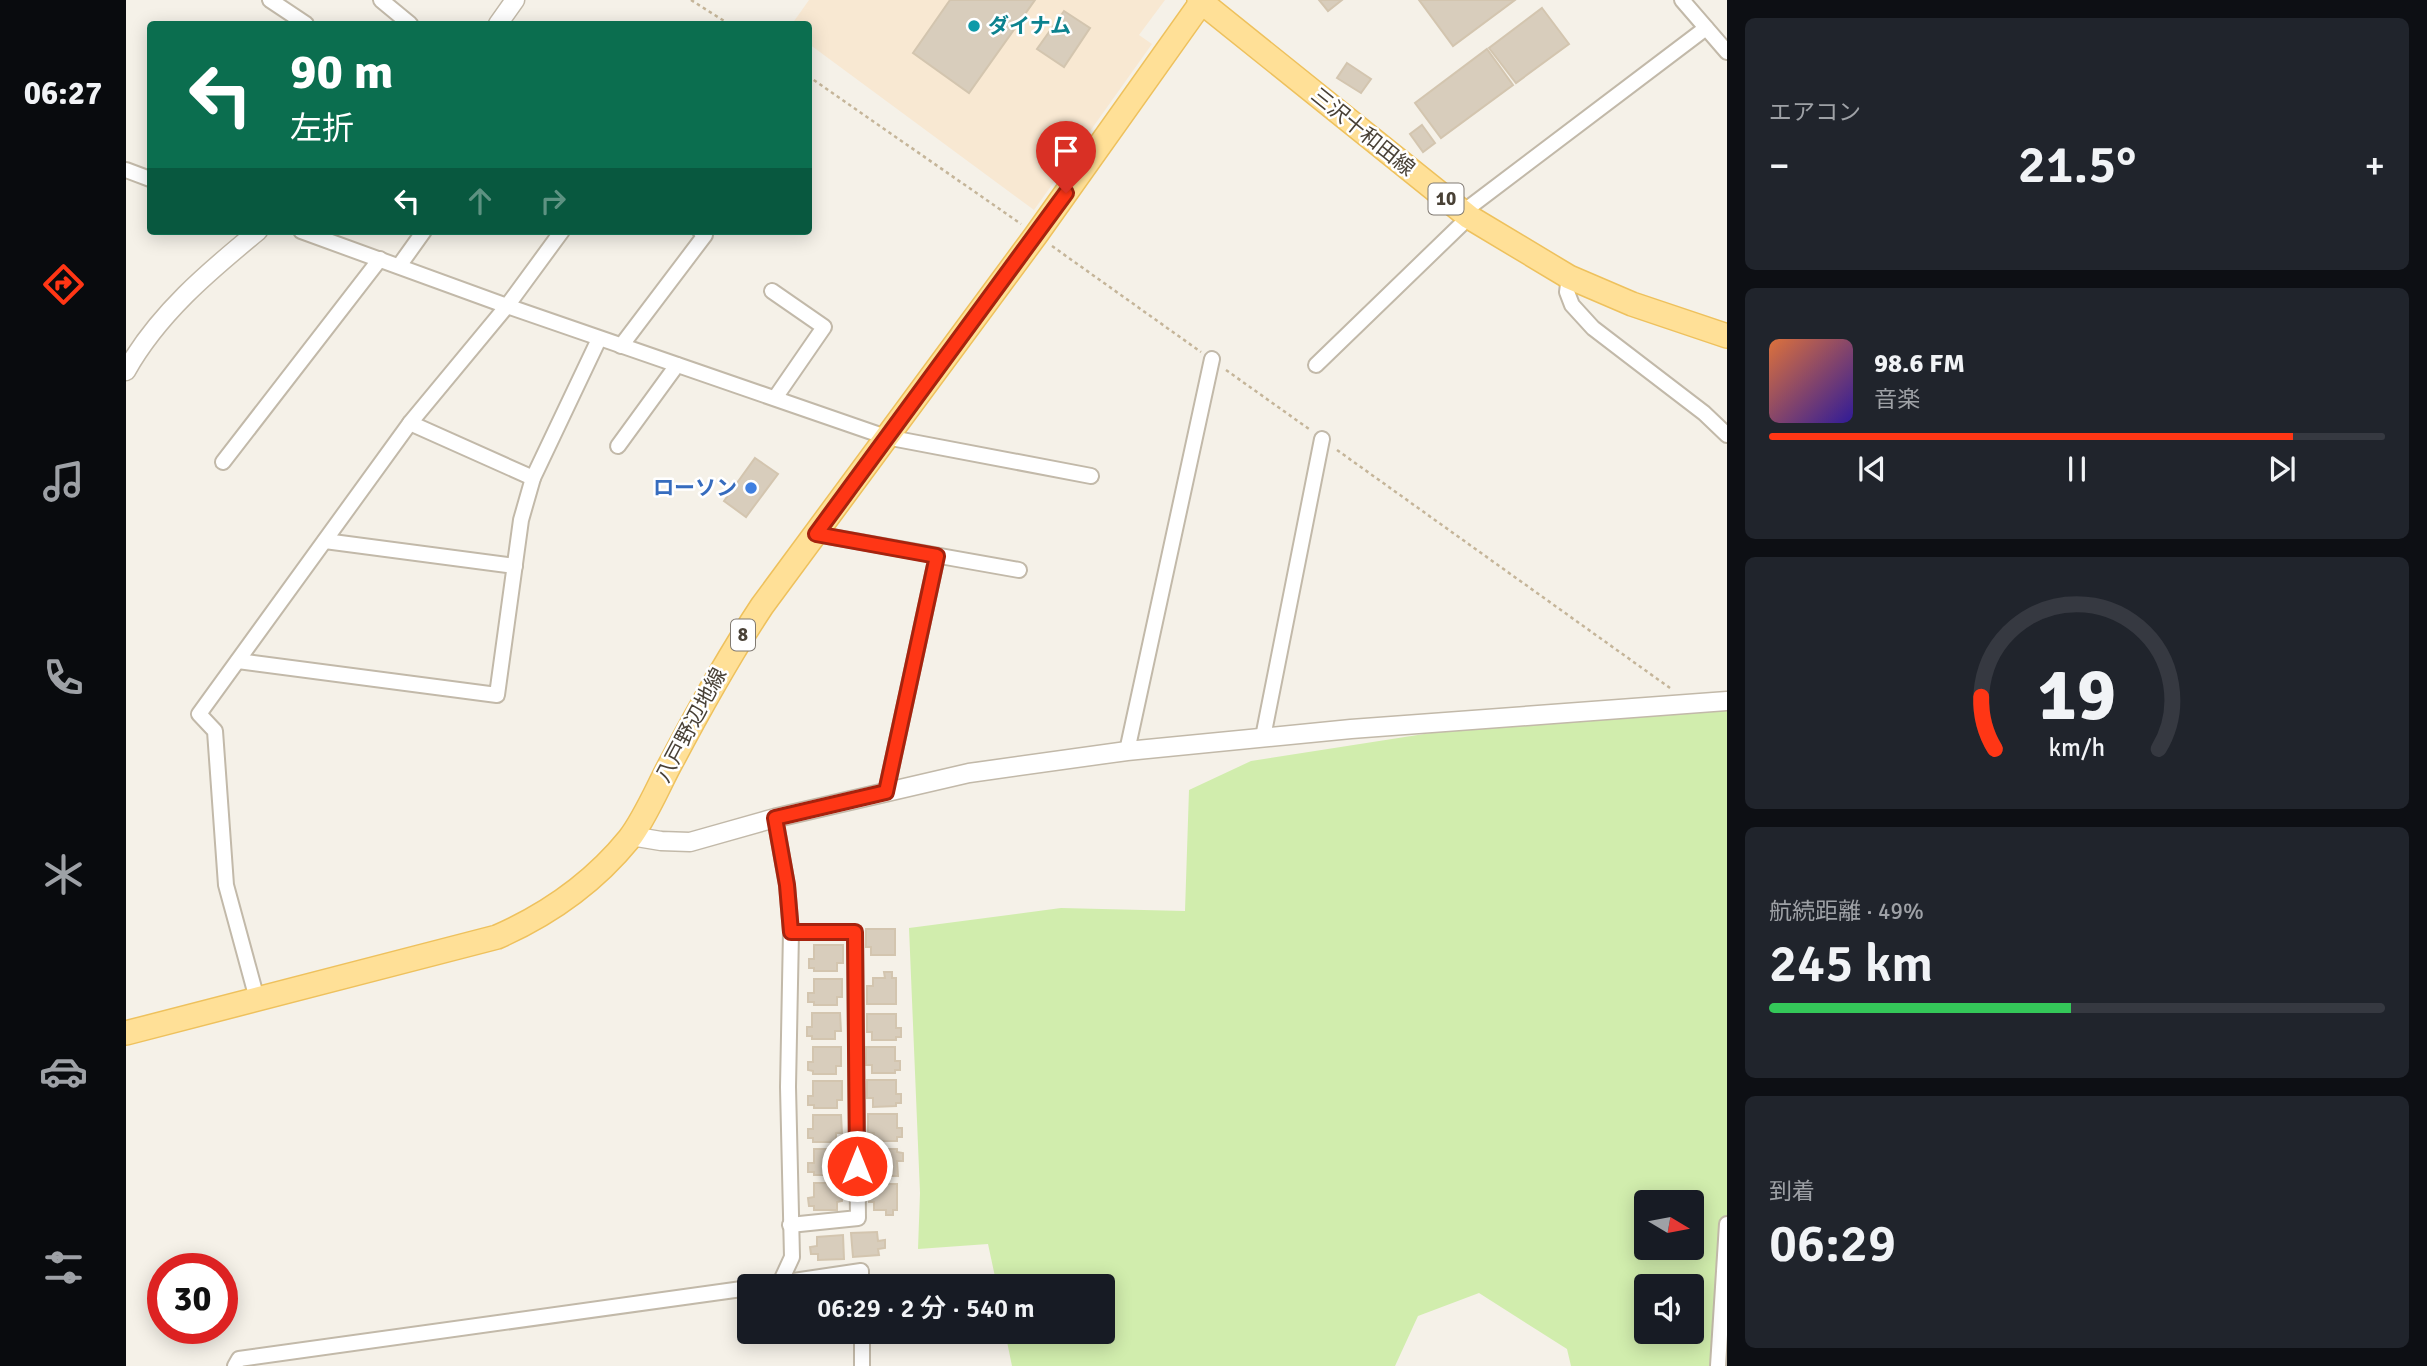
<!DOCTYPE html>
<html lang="ja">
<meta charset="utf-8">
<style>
:root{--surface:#171b24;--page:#20242c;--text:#f1f3f6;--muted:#9ea1a6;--line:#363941;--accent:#ff3615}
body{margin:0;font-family:Signika,"Noto Sans JP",sans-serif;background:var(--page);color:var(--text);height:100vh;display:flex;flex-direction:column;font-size:26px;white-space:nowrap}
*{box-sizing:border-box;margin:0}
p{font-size:23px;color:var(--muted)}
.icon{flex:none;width:38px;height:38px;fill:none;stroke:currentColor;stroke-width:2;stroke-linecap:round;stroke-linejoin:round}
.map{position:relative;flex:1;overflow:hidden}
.sheet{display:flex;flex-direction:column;gap:18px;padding:18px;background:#0d0f14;width:700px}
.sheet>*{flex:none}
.top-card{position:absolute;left:21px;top:21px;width:665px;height:214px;border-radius:7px;box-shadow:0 4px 18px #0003;background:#0b6e4f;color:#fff;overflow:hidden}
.needle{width:46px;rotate:100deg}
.fabs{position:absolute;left:1508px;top:1190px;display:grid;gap:14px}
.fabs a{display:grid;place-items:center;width:70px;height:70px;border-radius:7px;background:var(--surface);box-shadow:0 4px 18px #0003;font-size:35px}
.speed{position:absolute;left:21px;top:1253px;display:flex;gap:14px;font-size:35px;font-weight:700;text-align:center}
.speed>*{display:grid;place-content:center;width:91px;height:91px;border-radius:50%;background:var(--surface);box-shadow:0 4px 18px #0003;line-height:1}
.speed .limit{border:10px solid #d22;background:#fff;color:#111}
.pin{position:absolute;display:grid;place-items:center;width:60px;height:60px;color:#fff;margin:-72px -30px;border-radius:50% 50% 50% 0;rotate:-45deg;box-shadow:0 0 7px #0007}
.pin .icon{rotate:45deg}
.me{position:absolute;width:77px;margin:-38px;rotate:0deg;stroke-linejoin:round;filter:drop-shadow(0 0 5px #0008)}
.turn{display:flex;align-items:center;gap:24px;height:147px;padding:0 28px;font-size:32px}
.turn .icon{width:91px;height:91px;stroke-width:2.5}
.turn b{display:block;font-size:49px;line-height:60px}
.lanes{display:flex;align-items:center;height:66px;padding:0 28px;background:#0003;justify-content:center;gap:35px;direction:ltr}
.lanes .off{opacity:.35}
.big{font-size:52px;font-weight:600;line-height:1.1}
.sheet .widget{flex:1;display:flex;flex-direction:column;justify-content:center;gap:10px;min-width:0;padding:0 24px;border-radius:10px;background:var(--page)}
.sheet .dial{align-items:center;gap:0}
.dial svg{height:182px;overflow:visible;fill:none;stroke:var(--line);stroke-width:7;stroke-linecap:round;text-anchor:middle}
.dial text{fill:var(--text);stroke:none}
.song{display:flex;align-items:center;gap:21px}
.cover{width:84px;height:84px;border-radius:10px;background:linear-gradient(135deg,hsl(20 70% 55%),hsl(250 70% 35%))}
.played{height:7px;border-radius:4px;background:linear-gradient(90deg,var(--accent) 85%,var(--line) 85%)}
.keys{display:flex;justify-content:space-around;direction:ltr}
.heat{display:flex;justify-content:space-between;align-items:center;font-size:38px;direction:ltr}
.charge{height:10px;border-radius:5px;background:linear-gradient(90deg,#34c759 49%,var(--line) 0)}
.trip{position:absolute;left:611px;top:1274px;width:378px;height:70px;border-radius:7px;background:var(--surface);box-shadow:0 4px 18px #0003;font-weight:600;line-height:70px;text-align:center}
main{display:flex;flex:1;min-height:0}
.tab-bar{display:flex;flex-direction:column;width:126px;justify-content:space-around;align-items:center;background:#090b0e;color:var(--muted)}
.tab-bar .icon{width:49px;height:49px}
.tab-bar .selected{color:var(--accent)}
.tab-bar b{font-size:32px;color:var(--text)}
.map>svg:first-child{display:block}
.commercial{fill:#f8e8d2}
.green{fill:#d1edad;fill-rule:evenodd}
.building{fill:#d8cdbc;stroke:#d3c5af;stroke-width:2}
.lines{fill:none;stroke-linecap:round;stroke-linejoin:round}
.minor-casing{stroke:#c2b9a9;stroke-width:18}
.tertiary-casing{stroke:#c2b9a9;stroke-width:21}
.primary-casing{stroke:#eec15d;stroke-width:26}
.path{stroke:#c5b599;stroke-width:2.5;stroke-dasharray:3.5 3.5;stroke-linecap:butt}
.minor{stroke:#fff;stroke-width:14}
.tertiary{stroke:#fff;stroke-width:18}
.primary{stroke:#ffe097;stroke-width:23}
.route-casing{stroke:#a6230e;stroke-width:18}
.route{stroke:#ff3615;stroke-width:12}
.culture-dot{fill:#0f9aa8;stroke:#fff;stroke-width:2.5}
.shop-dot{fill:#3f7fe0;stroke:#fff;stroke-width:2.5}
.labels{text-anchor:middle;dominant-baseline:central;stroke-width:5;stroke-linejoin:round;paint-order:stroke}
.shield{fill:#fff;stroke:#807a72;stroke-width:2}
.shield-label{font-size:19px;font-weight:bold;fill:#494136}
.culture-label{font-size:21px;font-weight:bold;fill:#0d838f;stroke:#fff;text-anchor:start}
.street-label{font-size:21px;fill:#494136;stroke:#fff}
.shop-label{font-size:21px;font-weight:bold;fill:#366cbe;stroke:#fff;text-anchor:end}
</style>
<main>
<nav class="tab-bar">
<b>06:27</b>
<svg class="icon selected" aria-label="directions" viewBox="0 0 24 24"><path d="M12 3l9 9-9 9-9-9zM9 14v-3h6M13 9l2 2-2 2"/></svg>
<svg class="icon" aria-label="music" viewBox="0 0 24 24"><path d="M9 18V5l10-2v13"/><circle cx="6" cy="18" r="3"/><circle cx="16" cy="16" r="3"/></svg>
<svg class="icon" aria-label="phone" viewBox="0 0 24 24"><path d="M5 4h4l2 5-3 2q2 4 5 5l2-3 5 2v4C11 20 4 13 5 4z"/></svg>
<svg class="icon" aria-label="climate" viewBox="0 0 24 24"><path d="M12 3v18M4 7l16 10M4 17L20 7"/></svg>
<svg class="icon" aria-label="car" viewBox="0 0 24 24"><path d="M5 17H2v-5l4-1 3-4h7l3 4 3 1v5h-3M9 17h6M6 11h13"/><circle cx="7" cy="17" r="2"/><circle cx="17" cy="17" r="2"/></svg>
<svg class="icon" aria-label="filters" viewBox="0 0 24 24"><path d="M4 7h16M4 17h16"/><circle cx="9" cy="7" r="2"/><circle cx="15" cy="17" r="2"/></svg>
</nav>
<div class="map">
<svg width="1601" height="1366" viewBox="0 0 1601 1366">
<rect width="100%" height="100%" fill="#f5f1e8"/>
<polygon class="commercial" points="683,0 1039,0 1013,35 1026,44 908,210 683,44 682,24 666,24"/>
<path class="green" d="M1601,709V1366H1445L1441,1349L1353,1293L1292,1316L1269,1366H886L879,1332H976V1286H871L862,1244L792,1249L794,1193L783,928L935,908L1059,911L1063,790L1125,761L1343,727ZM1521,1202H1566V1248H1521ZM1521,1286H1566V1332H1521Z"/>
<g class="building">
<polygon points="824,0 909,0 843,93 787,53"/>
<polygon points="1193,0 1216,0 1202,11"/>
<polygon points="1293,0 1389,0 1327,46"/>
<polygon points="1416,8 1443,44 1390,83 1363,48"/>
<polygon points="938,11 964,28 938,67 911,49"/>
<polygon points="1361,49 1387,85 1315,138 1289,103"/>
<polygon points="1221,63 1245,79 1235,93 1211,78"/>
<polygon points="1296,125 1309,143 1297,152 1284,134"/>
<polygon points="629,458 652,474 620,517 598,501"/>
<polygon points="740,929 769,929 769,955 745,955 745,947 740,947"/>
<polygon points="688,945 717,945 717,963 711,963 711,971 688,971 688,968 683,968 683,959 688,959"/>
<polygon points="758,972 766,972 766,978 770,978 770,1004 741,1004 741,986 747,986 747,978 759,978"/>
<polygon points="688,979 716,979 716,997 711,997 711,1005 688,1005 688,1002 682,1002 682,993 688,993"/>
<polygon points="686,1013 714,1013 715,1031 709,1031 709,1039 686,1039 686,1036 681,1036 681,1027 686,1027"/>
<polygon points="741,1014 770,1014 770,1028 775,1028 775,1037 770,1037 770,1040 746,1040 746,1032 741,1032"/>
<polygon points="687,1047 715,1047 715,1066 710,1066 710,1074 687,1074 687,1071 682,1070 682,1062 687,1062"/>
<polygon points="740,1047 769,1047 769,1061 774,1061 774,1070 769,1070 769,1073 746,1073 746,1065 740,1065"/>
<polygon points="741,1080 770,1080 770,1094 775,1094 775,1103 770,1103 770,1106 747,1107 747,1098 741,1098"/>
<polygon points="687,1081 716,1081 716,1100 711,1100 711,1108 688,1108 688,1105 682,1105 682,1096 687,1096"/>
<polygon points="742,1114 771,1114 771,1128 776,1128 776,1137 771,1137 771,1141 748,1141 748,1133 742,1133"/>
<polygon points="687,1115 715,1115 716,1133 710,1133 710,1142 687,1142 687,1138 682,1138 682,1129 687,1129"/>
<polygon points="688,1149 716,1149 716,1167 711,1167 711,1175 688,1175 688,1172 682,1172 682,1163 688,1163"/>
<polygon points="748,1149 771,1149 771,1152 777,1153 777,1161 771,1161 772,1176 743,1176 743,1157 748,1157"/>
<polygon points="688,1183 716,1183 716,1201 711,1202 711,1210 688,1210 688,1206 683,1206 682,1198 688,1197"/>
<polygon points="743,1184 771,1184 771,1210 767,1210 767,1215 760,1215 760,1210 748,1210 748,1202 743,1202"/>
<polygon points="751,1232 752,1241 759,1240 759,1248 752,1249 753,1255 727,1257 725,1233"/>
<polygon points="717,1235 718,1259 692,1260 692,1254 685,1254 684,1247 691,1246 691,1237"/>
</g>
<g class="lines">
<defs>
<g id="minor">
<polyline points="144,0 180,24"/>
<polyline points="255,0 284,24"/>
<polyline points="1556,0 1601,52"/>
<polyline points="0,170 24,179"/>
<polyline points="1337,212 1580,28"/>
<polyline points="175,231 381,306 760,437 965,476"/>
<polyline points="273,266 298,231"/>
<polyline points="1443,277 1441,292 1446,305 1467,328 1578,413 1601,435"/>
<polyline points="646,291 698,327 649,398"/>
<polyline points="495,346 579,235 574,231"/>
<polyline points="1190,365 1343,217"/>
<polyline points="284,423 407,478"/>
<polyline points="492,446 551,365"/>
<polyline points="97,462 254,259"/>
<polyline points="690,534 893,570"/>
<polyline points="199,541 389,566"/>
<polyline points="112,661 371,695 395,520 407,478 473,339"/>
<polyline points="1137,737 1196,439"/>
<polyline points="1001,751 1086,359"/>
<polyline points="760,792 811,556"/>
<polyline points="649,818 661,885 665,932 662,1087 666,1257 654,1283"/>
<polyline points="131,999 100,885 89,731 73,714 284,423 381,306 436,231"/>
<polyline points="664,1225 732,1218 729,932 665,932"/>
<polyline points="633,1286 735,1271 735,1286"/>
<polyline points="109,1366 113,1359 623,1288"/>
<polyline points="736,1366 736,1332"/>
<polyline points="1592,1366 1601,1224"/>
</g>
<g id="tertiary">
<polyline points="372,24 389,0"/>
<path d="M0,371C32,314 82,272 132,231"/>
<polyline points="505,836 535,841 564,842 649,818 843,773 1001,751 1225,729 1601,701"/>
</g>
<g id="primary">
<polyline points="1073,0 1343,217 1443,277 1506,304 1601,336"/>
<path d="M0,1033L371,937C421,915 468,882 503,839C520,817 533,784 547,759C575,706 603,656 636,606L910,235L1077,0"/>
</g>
</defs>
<use href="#minor" class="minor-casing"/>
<use href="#tertiary" class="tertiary-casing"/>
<use href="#primary" class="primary-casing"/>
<g class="path">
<polyline points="565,0 603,24"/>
<polyline points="682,76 895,224"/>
<polyline points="926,246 1075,352"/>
<polyline points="1100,370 1183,429"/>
<polyline points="1211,450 1544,688"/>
</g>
<use href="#minor" class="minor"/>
<use href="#tertiary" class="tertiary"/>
<use href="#primary" class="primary"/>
</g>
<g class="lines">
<defs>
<polyline id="route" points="731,1166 729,932 665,932 661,885 649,818 760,792 811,556 690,534 940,193"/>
</defs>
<use href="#route" class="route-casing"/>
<use href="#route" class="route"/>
</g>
<circle class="culture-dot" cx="848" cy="26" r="7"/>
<circle class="shop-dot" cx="625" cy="488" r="7"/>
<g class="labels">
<g class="shield">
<rect x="1302.5" y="183.5" width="35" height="31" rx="5"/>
<rect x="605" y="619.5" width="24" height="31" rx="5"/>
</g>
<g class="shield-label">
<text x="1320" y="199">10</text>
<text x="617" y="635">8</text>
</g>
<g class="culture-label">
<text x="862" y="26">ダイナム</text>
</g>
<g class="street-label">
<text transform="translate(1237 132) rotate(39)">三沢十和田線</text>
<text transform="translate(565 725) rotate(-62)">八戸野辺地線</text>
</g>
<g class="shop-label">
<text x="611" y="488">ローソン</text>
</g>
</g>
</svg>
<div class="fabs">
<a><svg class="needle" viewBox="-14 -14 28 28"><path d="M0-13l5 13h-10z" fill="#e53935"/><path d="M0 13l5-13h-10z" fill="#9ea1a6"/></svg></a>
<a><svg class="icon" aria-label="sound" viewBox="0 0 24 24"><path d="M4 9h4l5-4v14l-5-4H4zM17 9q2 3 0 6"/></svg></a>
</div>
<div class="speed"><div class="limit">30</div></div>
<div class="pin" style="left:940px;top:193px;background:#d93025"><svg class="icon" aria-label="arrive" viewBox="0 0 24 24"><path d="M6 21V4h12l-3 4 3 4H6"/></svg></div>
<svg class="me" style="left:731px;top:1166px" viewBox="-20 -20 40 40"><circle r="17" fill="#ff3615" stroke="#fff" stroke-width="3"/><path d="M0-11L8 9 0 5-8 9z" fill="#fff"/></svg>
<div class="trip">06:29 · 2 分 · 540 m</div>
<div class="top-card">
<div class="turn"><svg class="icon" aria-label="left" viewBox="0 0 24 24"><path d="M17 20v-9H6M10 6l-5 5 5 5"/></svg><div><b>90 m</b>左折</div></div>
<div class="lanes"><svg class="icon" aria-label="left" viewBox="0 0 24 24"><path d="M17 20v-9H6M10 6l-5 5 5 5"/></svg><svg class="icon off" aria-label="ahead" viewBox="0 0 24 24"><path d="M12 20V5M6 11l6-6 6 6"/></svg><svg class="icon off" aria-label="right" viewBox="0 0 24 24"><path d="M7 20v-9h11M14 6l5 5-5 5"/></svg></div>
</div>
</div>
<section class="sheet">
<div class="widget"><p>エアコン</p>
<div class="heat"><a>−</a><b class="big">21.5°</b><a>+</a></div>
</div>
<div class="widget">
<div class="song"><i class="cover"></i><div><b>98.6 FM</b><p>音楽</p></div></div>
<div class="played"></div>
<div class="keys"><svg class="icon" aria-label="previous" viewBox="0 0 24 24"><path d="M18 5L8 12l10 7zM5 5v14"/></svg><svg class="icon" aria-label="pause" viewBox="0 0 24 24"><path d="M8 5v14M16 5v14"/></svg><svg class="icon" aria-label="next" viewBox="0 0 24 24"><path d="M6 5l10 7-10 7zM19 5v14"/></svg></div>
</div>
<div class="widget dial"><svg viewBox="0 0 100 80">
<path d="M14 69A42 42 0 1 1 86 69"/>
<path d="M14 69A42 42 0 0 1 8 46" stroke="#ff3615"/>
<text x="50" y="56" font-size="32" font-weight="700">19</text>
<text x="50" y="72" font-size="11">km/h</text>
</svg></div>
<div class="widget"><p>航続距離 · 49%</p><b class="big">245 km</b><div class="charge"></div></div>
<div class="widget"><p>到着</p><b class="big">06:29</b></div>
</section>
</main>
